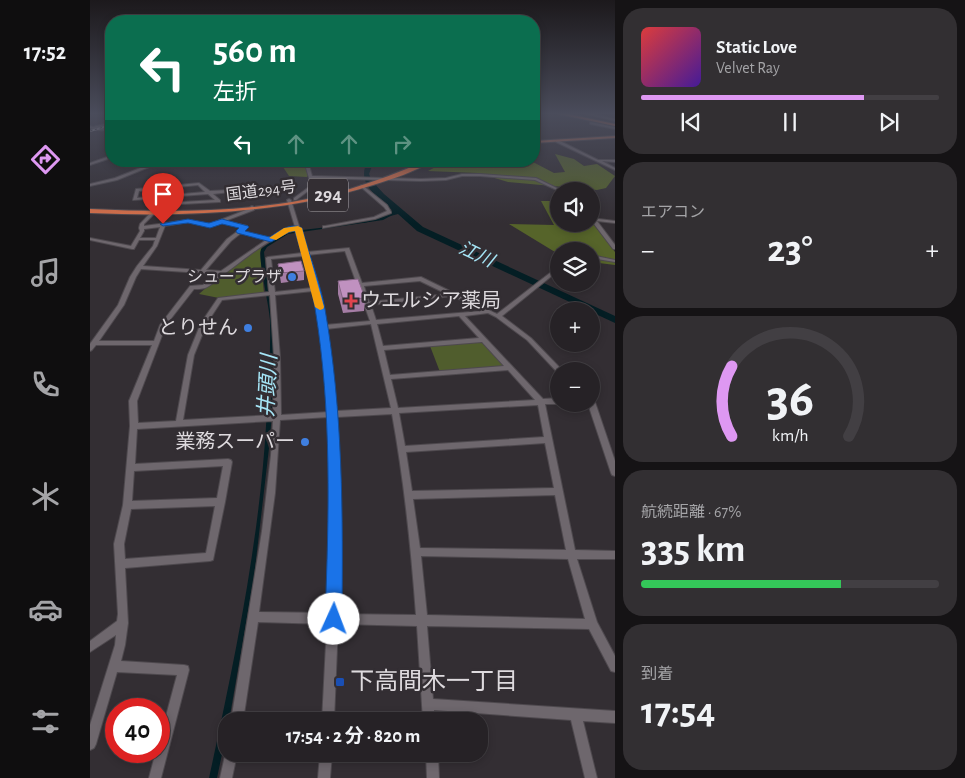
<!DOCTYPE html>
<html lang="ja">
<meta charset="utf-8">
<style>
:root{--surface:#262226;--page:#322f32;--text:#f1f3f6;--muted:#a4a4a7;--line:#423f43;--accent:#de98f2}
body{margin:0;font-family:"Alegreya Sans","Noto Sans JP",sans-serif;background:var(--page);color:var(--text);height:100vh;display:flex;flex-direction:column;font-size:19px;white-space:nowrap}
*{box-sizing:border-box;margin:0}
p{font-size:16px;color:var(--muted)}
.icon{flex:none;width:28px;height:28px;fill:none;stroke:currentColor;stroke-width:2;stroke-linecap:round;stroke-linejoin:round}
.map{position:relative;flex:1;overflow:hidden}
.side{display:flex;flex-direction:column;gap:8px;padding:8px;background:#151315;width:350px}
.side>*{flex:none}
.top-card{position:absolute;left:15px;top:15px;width:435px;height:152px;border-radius:20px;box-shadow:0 2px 8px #0003,0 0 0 1px var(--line);background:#0b6e4f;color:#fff;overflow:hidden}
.controls{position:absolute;left:460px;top:182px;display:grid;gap:10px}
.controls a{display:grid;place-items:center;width:50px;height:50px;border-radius:50%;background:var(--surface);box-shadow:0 2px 8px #0003,0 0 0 1px var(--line);font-size:25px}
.speed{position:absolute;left:15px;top:698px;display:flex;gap:10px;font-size:25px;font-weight:700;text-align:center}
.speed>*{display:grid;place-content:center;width:65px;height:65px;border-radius:50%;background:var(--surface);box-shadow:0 2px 8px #0003,0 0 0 1px var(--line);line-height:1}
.speed .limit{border:8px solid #d22;background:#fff;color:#111}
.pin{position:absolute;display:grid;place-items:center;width:42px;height:42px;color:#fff;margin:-51px -21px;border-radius:50% 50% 50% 0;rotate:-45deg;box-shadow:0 0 5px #0007}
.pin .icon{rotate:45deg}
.me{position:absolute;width:55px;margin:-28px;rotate:2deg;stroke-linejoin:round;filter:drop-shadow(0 0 4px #0008)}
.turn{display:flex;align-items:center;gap:18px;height:105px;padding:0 25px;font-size:22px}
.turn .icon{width:65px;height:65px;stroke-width:2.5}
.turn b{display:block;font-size:35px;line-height:42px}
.lanes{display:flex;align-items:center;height:48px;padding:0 25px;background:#0003;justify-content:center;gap:25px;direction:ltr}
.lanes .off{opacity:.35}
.big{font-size:38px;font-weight:700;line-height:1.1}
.side .card{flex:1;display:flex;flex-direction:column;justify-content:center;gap:8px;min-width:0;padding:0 18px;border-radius:20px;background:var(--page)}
.side .dial{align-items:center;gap:0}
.dial svg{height:130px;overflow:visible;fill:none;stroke:var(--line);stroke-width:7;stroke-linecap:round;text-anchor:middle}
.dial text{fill:var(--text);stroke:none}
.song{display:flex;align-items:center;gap:15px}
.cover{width:60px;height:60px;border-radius:8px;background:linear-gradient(135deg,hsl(0 70% 55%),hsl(260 70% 35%))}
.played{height:5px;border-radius:2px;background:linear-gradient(90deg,var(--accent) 75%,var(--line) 75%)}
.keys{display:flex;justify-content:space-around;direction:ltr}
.heat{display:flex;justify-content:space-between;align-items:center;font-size:28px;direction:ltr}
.charge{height:8px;border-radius:4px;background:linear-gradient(90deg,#34c759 67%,var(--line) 0)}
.trip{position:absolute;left:128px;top:712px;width:270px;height:50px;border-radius:20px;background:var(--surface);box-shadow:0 2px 8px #0003,0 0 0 1px var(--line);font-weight:700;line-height:50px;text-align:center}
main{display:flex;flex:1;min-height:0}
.dock{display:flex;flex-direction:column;width:90px;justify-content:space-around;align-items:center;background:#0f0e0f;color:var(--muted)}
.dock .icon{width:35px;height:35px}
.dock .active{color:var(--accent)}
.dock b{font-size:22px;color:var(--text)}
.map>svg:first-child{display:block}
.green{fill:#505d2d}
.forest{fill:#56642a}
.water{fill:#041e24}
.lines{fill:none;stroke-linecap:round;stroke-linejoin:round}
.river{fill:#041e24;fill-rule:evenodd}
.minor-casing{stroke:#4e494e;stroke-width:2}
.major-casing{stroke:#4e494e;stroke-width:2}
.highway-casing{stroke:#4e494e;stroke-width:2}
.minor{fill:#6e676d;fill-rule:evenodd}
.major{fill:#ae6c57;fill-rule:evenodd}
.highway{fill:#d97049;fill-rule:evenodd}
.rail-casing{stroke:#aeaaae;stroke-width:2}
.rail{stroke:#332e33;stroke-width:1;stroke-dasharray:2.5;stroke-linecap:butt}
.wall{fill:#a57da5}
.building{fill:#c091c0;stroke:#866686}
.route{fill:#1a73e8;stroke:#114b97}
.slow{fill:#f59e0b}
.shop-dot{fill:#3f7fe0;stroke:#332e33;stroke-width:2}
.health-dot{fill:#e0444e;stroke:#332e33;stroke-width:2}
.transit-dot{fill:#1a4fb4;stroke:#332e33;stroke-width:2}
.labels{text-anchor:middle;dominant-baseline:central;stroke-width:5;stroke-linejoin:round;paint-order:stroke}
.far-street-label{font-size:16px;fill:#dedade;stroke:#332e33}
.far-poi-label{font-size:16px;fill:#dedade;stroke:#332e33;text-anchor:end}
.far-water-label{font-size:18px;font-style:italic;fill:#a6e6f7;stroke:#332e33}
.shield{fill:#332e33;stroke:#aba6ab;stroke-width:1}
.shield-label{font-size:19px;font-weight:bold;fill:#dedade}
.poi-label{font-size:20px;fill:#dedade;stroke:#332e33;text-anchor:end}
.water-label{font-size:21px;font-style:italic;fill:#a6e6f7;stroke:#332e33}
.near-poi-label{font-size:24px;fill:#dedade;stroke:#332e33;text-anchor:start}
</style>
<main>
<nav class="dock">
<b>17:52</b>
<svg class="icon active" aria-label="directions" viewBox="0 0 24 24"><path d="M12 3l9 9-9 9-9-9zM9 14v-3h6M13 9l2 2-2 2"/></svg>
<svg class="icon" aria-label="music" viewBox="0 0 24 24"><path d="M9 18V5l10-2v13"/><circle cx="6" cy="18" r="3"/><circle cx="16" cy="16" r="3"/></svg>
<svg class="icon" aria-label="phone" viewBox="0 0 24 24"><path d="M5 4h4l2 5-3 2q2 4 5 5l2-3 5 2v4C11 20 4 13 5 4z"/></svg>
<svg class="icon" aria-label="climate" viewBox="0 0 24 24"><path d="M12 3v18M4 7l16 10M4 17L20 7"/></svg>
<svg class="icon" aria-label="car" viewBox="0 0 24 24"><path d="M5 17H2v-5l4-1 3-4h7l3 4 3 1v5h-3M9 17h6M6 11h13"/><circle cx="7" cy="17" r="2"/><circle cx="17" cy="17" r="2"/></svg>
<svg class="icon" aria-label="filters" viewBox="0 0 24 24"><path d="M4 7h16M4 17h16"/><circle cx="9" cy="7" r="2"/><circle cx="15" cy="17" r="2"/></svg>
</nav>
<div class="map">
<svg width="525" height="778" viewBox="0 0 525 778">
<rect width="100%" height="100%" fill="#332e33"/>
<g class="green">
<polygon points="172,247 170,253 174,293 129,298 109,294 144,263"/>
<polygon points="389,342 395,344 414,364 412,367 350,372 340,346"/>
</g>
<g class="forest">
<polygon points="465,154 484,159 494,166 507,164 525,176 516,188 507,190 418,182 388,173 338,171 353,163 361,161 441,161 464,173 475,172"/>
<polygon points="189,161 218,161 220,170 217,177 199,176"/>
<polygon points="451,201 469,201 469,224 501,224 501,221 525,252 525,265 501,262 501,251 465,252 419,224 464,225"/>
</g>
<path class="water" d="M302,209L306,213L293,220L198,234L177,247L174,252L183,338V402L179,448L164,577L139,721H136V735L127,778H119C144,663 169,544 176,426C178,391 181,356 180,320C179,304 168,261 171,249L195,232L238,227L295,217L301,213Z"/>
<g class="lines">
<path class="river" d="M278,161H284L279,174L282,181L294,194L333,227L525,316V323L327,231L308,214L274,223V219L301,212L302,210C287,197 265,182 278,161Z"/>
<defs>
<g id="minor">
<polygon points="496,114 503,114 525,119 525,121"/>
<polygon points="21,122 21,124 3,129 0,128 0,126 3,127"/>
<polygon points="500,122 525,127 525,129 500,124"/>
<polygon points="7,128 21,129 21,131 6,130"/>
<polygon points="466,140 468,140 508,160 525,160 525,162 512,161 525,168 525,170 466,142"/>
<polygon points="20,156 21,156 21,158 0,165 0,163"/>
<polygon points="68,161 74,161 27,180 0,186 0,184 25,178"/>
<polygon points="214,161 218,161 222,176 331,179 356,178 372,174 390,174 446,178 473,191 469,191 445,180 390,176 372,176 356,180 331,181 223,178 222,188 206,200 204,200 204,198 219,187 219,178"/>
<path d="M109,183L120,191L140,190L142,191L140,192L123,194L130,200V202H129L73,205L54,224V226L98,220L120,224L161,208L160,207L162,206L164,207V210L135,221L157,226V228L153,231L179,238L196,230L205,227L197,200L199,199L201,200L217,252L259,248L272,283L331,277L407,314L469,266V270L412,316L441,338L473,371H469V373H468L437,340L406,317L398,313L375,316L453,399L469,398V404H455L485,550L525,551V559H487L507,622L525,656V672L521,671L499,629L337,626L343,699L525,711V723L493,721L507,778H495L481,720L344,710L345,721H333L327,626L248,624L244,721H232L237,624L168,622L153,721H141L172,531L181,455L183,421L47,429L45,464L138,459L141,460L142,462L135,502L123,560L120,561L35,568L38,623L35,645L31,661L94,665L98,666L99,670L71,778H59L66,751H69V742L87,675L27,672L6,744L4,748L0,750V725L25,645L26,635L0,652V641L27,621L28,614L24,544L33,505L40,426L39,401L62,345H6L2,350L0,351V344L28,305L40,277L47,266L63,246L65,240H49L44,249H42L0,240V238L41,246L50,231L49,228L50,224L70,203L73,198L43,200L46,189ZM108,185L115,192L47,198L49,191ZM118,194L125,200L75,203L77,197ZM98,222L120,226L131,222L152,228L137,239L111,270L53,266L67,246L75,226ZM70,227L66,238H50L54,231V229ZM205,230L212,253L178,257L176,258L179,292L128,298L111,323L98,355L86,421L48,423L47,401L76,325L104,289C107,289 112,289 115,288C121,286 131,276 137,272C157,257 182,236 205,230ZM151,233L176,240L131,271L116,270L141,241ZM255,251L280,321L235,325L233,307L217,255ZM213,256L222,288L185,292L181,259ZM51,269L127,274L113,285L100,286L70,325L64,341H9L34,305L46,277ZM330,281L357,294L279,302L274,286ZM223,291L227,307L239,412L191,415L190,357L185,295ZM180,295L184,357L183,415L93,420L104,355L117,323L132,300ZM363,296L392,311L286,320L281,305ZM369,316L389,338L293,346L287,324ZM281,324L301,408L246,411L236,329ZM392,342L414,366L300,375L294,350ZM418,370L445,400L308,408L301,379ZM448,405L454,437L315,446L309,413ZM302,414C314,480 321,547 326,615L248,614L251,547L247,417ZM239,417L241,547L238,613L169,612L185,493L190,420ZM455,443L464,488L322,491L316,452ZM133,466L127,498L42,501L44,471ZM465,495L476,550L330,548L323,499ZM125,506L116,553L35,559L34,544L41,509ZM331,556L478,559L495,619L337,615Z"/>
<polygon points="272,185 297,205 301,212 301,213 285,219 233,228 233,226 235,226 284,217 297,211 294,207 271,187 270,186"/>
<polygon points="501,218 525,221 525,223 507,221 525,245 525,249 523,249 501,220"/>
<polygon points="501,255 525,260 525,262 501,258"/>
<polygon points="501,400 505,402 525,461 525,476 522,475 521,473 498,404 501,404"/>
<polygon points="136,751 136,754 147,754 142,778 130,778"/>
<polygon points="230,754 242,754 240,778 228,778"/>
<polygon points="336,754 348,754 349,778 337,778"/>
</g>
<polygon id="major" points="525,136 525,138 444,143 444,141"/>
<g id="highway">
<polygon points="478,114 525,124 525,126 468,114"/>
<path d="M335,161H342C325,172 302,179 283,185C191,214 95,217 0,213V209C86,213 176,213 260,189C286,181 310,172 335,161Z"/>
</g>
</defs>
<use href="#minor" class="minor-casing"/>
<use href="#major" class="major-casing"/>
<use href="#highway" class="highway-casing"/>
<use href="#minor" class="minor"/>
<use href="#major" class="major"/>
<use href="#highway" class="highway"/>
<defs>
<polyline id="rail" points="0,131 21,125"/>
</defs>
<use href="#rail" class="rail-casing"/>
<use href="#rail" class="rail"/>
</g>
<g class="wall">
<polygon points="188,264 214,271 214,280 191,283"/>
<polygon points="248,281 275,298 274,311 253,313 248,294"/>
</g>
<g class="building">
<polygon points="211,261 214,271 190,273 188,264"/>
<polygon points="268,279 275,298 253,300 248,281"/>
</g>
<linearGradient id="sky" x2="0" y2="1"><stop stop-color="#1c191c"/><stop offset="0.51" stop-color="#4a4c5b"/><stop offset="1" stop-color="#4a4c5b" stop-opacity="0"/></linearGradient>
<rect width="525" height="223" fill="url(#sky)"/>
<path class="route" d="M98,219L119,223L132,219L158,226L159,227L155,231L180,237C189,231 201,222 212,228C219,255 230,282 235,309C253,412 253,514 252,619L250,625L244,627L238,625L235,619C239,515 242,411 225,308C221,282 212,256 205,231L199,232L181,242L147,233L146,231L149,228L132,224L120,228L98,223L73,226L70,224Z"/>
<polygon class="slow" points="208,226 212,228 234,307 233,309 230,310 225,307 205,231 199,232 186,240 179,238 194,228"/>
<g class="shop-dot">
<circle cx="202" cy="277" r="5"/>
<circle cx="158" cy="328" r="5"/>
<circle cx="215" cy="442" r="5"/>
</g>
<path class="health-dot" d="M258.5 293.5h5v5h5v5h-5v5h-5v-5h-5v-5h5z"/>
<rect class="transit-dot" x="245" y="677" width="10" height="10" rx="2.5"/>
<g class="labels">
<g class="far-street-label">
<text transform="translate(171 191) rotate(-7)">国道294号</text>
</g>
<g class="far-poi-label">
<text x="192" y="277">シュープラザ</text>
</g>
<g class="far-water-label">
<text transform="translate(386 255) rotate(25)">江川</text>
</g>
<rect class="shield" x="218" y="178.5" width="40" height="33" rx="4"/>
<g class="shield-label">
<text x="238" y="195">294</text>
</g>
<g class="poi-label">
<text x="271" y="301" text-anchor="start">ウエルシア薬局</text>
<text x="148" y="328">とりせん</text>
<text x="205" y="442">業務スーパー</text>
</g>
<g class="water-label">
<text transform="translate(178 386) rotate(-87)">井頭川</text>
</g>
<g class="near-poi-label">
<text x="260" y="682">下高間木一丁目</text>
</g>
</g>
</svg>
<div class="controls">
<a><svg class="icon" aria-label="sound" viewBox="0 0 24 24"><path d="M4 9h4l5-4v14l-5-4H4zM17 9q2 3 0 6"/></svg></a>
<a><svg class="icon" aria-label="layers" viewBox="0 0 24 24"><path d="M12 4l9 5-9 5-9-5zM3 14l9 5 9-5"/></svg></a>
<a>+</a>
<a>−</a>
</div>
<div class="speed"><div class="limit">40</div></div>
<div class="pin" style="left:73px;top:224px;background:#d93025"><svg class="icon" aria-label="arrive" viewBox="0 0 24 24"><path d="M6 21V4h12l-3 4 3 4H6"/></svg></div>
<svg class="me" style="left:244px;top:619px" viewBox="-20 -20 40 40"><circle r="19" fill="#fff"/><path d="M0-13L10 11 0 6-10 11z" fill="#1a73e8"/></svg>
<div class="trip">17:54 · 2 分 · 820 m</div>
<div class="top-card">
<div class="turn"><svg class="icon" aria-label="left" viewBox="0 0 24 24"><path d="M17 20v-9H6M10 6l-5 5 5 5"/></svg><div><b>560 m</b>左折</div></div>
<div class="lanes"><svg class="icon" aria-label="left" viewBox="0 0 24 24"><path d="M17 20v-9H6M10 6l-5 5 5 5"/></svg><svg class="icon off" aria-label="ahead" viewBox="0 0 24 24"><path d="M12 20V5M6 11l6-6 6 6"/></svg><svg class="icon off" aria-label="ahead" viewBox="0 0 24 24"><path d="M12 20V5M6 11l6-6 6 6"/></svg><svg class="icon off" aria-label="right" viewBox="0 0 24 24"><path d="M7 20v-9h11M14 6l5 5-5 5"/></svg></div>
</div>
</div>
<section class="side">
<div class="card">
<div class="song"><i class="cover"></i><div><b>Static Love</b><p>Velvet Ray</p></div></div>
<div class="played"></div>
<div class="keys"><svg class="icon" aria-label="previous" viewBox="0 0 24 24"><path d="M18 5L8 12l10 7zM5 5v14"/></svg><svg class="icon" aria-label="pause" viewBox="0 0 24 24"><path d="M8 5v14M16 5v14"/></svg><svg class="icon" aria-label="next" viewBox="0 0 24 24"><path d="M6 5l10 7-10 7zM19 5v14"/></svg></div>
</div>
<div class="card"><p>エアコン</p>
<div class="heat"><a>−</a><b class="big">23°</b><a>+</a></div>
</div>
<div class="card dial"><svg viewBox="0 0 100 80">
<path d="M14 69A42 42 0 1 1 86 69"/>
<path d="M14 69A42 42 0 0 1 14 26" stroke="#de98f2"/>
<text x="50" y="56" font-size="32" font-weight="700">36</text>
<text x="50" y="72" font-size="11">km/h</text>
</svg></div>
<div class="card"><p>航続距離 · 67%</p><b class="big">335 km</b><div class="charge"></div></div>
<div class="card"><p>到着</p><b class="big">17:54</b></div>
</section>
</main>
